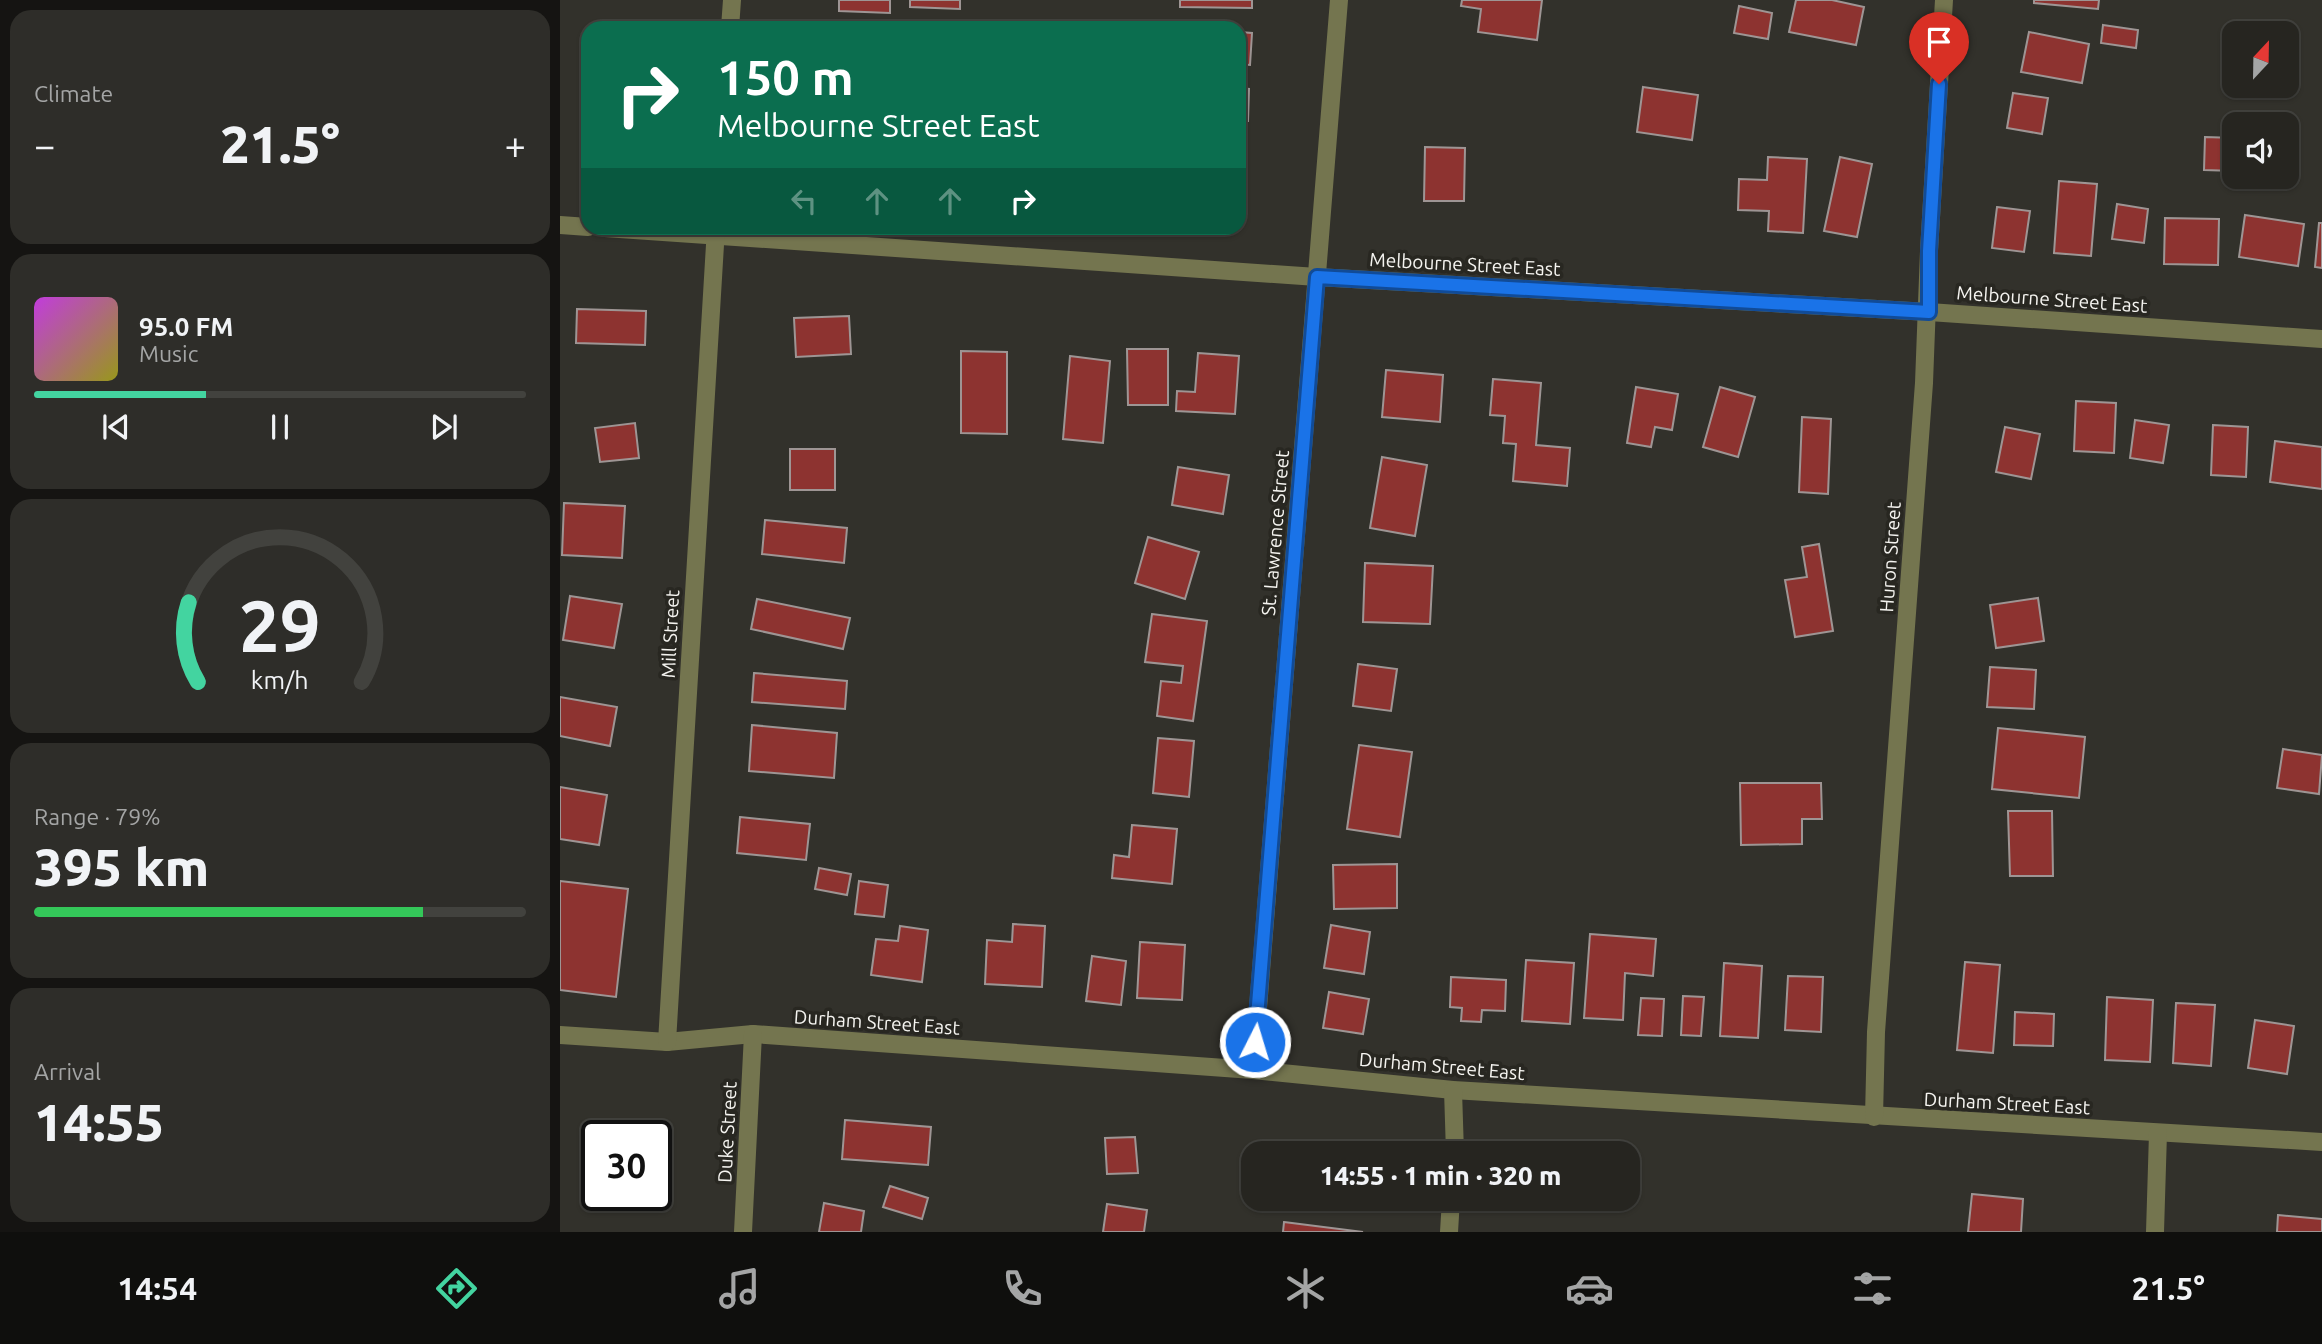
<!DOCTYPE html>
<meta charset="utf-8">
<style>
:root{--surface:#262520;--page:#2e2d29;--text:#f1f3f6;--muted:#a4a5a5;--line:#42423e;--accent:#43d4a0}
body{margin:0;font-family:Ubuntu,sans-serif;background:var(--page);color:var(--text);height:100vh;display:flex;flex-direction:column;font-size:26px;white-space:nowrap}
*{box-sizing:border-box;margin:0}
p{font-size:23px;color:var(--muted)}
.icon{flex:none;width:38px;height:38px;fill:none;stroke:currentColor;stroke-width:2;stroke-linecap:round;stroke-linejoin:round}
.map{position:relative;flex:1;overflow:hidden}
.details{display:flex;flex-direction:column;gap:10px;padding:10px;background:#151412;width:560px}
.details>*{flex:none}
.banner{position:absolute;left:21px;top:21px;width:665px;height:214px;border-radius:21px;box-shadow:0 2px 5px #0004,0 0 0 2px var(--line);background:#0b6e4f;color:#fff;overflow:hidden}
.needle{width:46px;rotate:22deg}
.tools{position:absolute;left:1662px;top:21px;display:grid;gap:14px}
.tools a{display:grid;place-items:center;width:77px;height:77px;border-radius:14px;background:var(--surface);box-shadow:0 2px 5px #0004,0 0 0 2px var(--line);font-size:35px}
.speed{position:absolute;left:21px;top:1120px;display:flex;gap:14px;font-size:35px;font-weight:700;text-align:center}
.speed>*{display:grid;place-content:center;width:91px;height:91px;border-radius:50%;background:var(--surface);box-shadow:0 2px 5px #0004,0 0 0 2px var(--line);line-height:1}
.speed .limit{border:4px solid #111;border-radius:10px;background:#fff;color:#111}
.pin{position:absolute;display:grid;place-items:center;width:60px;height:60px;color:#fff;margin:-72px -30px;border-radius:50% 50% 50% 0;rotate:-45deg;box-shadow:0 0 7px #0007}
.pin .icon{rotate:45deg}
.me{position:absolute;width:77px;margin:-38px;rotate:5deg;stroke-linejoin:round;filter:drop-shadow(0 0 5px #0008)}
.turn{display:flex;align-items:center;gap:24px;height:147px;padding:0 21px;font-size:32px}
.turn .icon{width:91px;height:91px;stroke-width:2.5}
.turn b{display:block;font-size:49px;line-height:60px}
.lanes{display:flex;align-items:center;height:66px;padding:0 21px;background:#0003;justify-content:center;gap:35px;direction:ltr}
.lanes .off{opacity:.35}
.big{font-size:52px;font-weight:800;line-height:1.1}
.details .card{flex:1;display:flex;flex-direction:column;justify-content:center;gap:10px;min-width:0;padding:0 24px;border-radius:21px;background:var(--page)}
.details .dial{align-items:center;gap:0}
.dial svg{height:182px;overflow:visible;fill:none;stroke:var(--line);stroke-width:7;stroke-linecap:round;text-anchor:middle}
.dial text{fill:var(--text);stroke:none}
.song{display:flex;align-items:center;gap:21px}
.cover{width:84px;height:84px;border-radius:10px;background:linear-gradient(135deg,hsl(290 70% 55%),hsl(60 70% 35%))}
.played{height:7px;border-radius:4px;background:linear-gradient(90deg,var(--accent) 35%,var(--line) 35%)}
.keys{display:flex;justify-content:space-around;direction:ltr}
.heat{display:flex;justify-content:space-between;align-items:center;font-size:38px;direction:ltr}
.charge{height:10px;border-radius:5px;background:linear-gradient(90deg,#34c759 79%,var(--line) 0)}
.trip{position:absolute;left:681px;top:1141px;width:399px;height:70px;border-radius:21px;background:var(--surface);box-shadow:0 2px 5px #0004,0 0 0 2px var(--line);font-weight:800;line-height:70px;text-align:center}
.tab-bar{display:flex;height:112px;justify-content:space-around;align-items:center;background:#0f0f0d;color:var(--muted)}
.tab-bar .icon{width:49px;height:49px}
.tab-bar .active{color:var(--accent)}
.tab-bar b{font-size:32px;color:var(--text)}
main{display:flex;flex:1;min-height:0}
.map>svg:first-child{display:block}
.building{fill:#8d3330;stroke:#9e9594;stroke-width:2}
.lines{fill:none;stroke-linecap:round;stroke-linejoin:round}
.minor{stroke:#74754f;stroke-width:18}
.route-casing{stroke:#114b97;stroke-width:18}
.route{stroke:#1a73e8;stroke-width:12}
.labels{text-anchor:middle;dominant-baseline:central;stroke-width:7;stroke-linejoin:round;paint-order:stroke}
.street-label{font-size:19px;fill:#f5f4f0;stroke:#282721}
</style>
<main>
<section class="details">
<div class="card"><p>Climate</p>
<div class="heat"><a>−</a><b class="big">21.5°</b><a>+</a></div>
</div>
<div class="card">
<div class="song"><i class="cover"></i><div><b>95.0 FM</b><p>Music</p></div></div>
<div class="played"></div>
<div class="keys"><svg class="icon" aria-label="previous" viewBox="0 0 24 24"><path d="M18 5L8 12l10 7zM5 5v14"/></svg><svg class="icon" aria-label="pause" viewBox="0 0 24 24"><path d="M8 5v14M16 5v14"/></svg><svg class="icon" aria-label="next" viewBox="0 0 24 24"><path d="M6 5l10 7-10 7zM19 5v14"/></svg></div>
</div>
<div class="card dial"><svg viewBox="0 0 100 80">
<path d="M14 69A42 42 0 1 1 86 69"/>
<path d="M14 69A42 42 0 0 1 10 34" stroke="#43d4a0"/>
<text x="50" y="56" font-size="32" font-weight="700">29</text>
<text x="50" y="72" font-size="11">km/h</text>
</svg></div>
<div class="card"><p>Range · 79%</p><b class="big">395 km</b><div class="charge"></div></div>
<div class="card"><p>Arrival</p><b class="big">14:55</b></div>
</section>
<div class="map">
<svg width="1762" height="1232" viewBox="0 0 1762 1232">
<rect width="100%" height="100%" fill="#32312b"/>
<g class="building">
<polygon points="279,0 330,0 330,13 279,11"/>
<polygon points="350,0 400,0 400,9 350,7"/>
<polygon points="620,0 692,0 692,8 620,7"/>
<polygon points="902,0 982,0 977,40 918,32 921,9 901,6"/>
<polygon points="1236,0 1272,0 1304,7 1296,45 1229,32"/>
<polygon points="1474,0 1539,0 1538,9 1474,3"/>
<polygon points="1179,6 1212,13 1208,39 1174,33"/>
<polygon points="1543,25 1578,30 1576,48 1541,43"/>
<polygon points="679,32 692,33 690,65 679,64"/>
<polygon points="1469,32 1529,44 1522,83 1461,72"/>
<polygon points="1083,87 1138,95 1132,140 1077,132"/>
<polygon points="679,88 689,89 688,121 679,121"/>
<polygon points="1453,93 1488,98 1482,134 1447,128"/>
<rect x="679" y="134" width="6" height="33"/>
<polygon points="1645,137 1675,138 1675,171 1644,170"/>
<polygon points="865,147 905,148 904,201 864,201"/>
<polygon points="1208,157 1247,159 1243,233 1208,231 1209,211 1178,210 1179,179 1207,180"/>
<polygon points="1280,157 1312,164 1297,237 1264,231"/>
<polygon points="1499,181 1537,184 1531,256 1494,253"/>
<polygon points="1557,204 1588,209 1584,243 1552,239"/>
<polygon points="1437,207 1470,211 1464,252 1432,248"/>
<polygon points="1685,215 1744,224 1738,266 1679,257"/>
<polygon points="1605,218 1659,219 1658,265 1604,264"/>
<polygon points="1759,223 1762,223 1762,268 1755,267"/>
<polygon points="17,309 86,311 85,345 16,343"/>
<polygon points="289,316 291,354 236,357 234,318"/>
<polygon points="567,349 608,349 608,405 568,405"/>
<polygon points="401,351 447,352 447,434 401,433"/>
<polygon points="638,353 679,356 675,414 616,411 617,391 635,392"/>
<polygon points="510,356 550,361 543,443 503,439"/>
<polygon points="826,370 883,375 880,422 822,417"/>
<polygon points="933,379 981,383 976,445 1010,448 1007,486 953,481 956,444 943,443 945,416 930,415"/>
<polygon points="1076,387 1118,394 1112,430 1095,427 1091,447 1067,443"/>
<polygon points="1160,387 1195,397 1178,457 1143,447"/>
<polygon points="1516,401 1556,403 1554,453 1514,451"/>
<polygon points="1242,417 1271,419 1268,494 1239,492"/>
<polygon points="1575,420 1609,425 1603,463 1570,458"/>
<polygon points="75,423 79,458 40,462 35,428"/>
<polygon points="1653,425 1688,427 1686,477 1651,475"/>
<polygon points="1445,427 1480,434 1471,479 1436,472"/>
<polygon points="1715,441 1762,447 1762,489 1710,482"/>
<rect x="230" y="449" width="45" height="41"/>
<polygon points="822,457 867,465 855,536 810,528"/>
<polygon points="618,467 669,475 663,514 612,505"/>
<polygon points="4,503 65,506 62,558 2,555"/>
<polygon points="205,520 287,528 284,563 202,554"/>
<polygon points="588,537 639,552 625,599 575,583"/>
<polygon points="1259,544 1273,631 1235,637 1225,580 1247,577 1242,547"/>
<polygon points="805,563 873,566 870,624 803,622"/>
<polygon points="10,596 62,604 54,648 3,640"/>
<polygon points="1478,598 1484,641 1436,648 1430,605"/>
<polygon points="197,599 290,618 283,649 191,629"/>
<polygon points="592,614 647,621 633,721 597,716 601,681 621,683 623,666 585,662"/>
<polygon points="798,664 837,669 831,711 793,706"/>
<polygon points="1430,667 1476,670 1474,709 1427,707"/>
<polygon points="194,673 287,681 285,709 192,702"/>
<polygon points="0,697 57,707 50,746 0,736"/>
<polygon points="192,725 277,733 274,778 189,771"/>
<polygon points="1438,728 1525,737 1519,798 1432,789"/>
<polygon points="598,738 634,741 629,797 593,793"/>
<polygon points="799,745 852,752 840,837 787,829"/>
<polygon points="1723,749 1762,755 1759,794 1717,788"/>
<polygon points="1180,783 1261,783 1262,819 1242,819 1242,844 1181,845"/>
<polygon points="0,787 47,795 39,845 0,839"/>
<polygon points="1448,811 1492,811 1493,876 1450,876"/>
<polygon points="180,817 250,824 246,860 177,853"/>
<polygon points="572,825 617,829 612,884 552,878 554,855 569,857"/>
<polygon points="837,864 837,908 774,909 773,865"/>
<polygon points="259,868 291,874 287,895 255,889"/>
<polygon points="0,881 68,889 56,997 0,990"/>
<polygon points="299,881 328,885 324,917 295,914"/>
<polygon points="453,924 485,926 482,987 425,984 427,940 452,942"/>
<polygon points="771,925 810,932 804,974 764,968"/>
<polygon points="340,926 368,930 362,982 311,975 316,939 338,941"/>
<polygon points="1030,934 1096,939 1093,976 1065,973 1063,1020 1024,1018"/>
<polygon points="580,942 625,945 622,1000 577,998"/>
<polygon points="532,956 566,961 561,1005 526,1001"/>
<polygon points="966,960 1014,963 1010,1024 962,1021"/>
<polygon points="1405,962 1440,965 1433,1053 1397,1050"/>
<polygon points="1164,963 1202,966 1198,1038 1160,1036"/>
<polygon points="1228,976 1263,977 1261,1032 1225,1030"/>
<polygon points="891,977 946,980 945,1011 922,1010 921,1022 901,1021 902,1008 890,1007"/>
<polygon points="769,992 809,999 803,1034 763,1028"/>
<polygon points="1123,996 1144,997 1141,1036 1121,1035"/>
<polygon points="1547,997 1593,1000 1590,1062 1545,1060"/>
<polygon points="1081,998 1104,999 1102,1036 1078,1035"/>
<polygon points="1616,1003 1655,1005 1651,1066 1613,1063"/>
<polygon points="1455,1012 1494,1014 1493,1046 1454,1045"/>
<polygon points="1695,1020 1734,1026 1727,1074 1688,1068"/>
<polygon points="285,1120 371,1127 368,1165 282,1159"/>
<polygon points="575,1137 578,1173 547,1174 545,1138"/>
<polygon points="717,1150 781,1153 717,1153"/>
<polygon points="1068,1171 1068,1206 980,1201 1068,1199"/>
<polygon points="330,1186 368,1198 362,1219 323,1207"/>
<polygon points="1412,1194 1463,1199 1461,1232 1408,1232"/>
<polygon points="264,1203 304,1211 301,1232 259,1232"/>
<polygon points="547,1204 587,1210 584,1232 543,1232"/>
<polygon points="1718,1215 1762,1219 1762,1232 1717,1232"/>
<polygon points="724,1222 803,1232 723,1232"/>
</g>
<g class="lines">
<g class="minor">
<polyline points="170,28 172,0"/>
<polyline points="0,225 28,227"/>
<polyline points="45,228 757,277 1369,312 1762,339"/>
<polyline points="0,1035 107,1042 193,1034 693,1070 893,1090 1762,1142"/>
<polyline points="107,1042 156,228"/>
<polyline points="693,1070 779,0"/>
<polyline points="893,1090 895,1153"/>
<polyline points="1314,1117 1316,1032 1364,383 1369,251 1384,0"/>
<polyline points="183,1232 193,1034"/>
<polyline points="889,1232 891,1199"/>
<polyline points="1595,1232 1598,1133"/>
</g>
</g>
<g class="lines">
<defs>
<polyline id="route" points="695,1042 757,277 1369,312 1369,251 1379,84"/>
</defs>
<use href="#route" class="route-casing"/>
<use href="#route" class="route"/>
</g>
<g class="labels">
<g class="street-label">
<text transform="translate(905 264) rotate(3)">Melbourne Street East</text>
<text transform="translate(1492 299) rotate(4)">Melbourne Street East</text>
<text transform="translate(715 533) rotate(-85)">St. Lawrence Street</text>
<text transform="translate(1330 557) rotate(-86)">Huron Street</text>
<text transform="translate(110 634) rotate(-87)">Mill Street</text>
<text transform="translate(317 1022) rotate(4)">Durham Street East</text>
<text transform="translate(882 1066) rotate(5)">Durham Street East</text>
<text transform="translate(1447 1103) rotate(3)">Durham Street East</text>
<text transform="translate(167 1132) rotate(-87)">Duke Street</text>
</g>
</g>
</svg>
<div class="tools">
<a><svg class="needle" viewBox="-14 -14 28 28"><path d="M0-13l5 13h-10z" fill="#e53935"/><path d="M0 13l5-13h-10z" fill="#a4a5a5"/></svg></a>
<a><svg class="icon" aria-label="sound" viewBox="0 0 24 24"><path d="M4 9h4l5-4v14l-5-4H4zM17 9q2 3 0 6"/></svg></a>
</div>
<div class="speed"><div class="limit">30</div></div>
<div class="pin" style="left:1379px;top:84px;background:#d93025"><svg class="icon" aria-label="arrive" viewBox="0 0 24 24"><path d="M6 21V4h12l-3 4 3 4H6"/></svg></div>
<svg class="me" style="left:695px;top:1042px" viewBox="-20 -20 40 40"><circle r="17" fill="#1a73e8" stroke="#fff" stroke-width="3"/><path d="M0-11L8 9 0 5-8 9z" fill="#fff"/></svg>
<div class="trip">14:55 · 1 min · 320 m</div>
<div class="banner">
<div class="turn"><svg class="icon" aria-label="right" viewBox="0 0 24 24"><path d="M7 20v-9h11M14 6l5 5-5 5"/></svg><div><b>150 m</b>Melbourne Street East</div></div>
<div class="lanes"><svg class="icon off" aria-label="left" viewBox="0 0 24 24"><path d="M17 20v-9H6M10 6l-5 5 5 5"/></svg><svg class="icon off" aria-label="ahead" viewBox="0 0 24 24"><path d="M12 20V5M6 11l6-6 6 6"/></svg><svg class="icon off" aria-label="ahead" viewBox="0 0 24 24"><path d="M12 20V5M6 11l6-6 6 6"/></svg><svg class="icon" aria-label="right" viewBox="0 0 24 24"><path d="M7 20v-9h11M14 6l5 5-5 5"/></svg></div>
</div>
</div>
</main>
<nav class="tab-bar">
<b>14:54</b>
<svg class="icon active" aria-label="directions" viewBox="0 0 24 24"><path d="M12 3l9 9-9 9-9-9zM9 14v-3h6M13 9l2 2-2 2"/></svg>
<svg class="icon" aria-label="music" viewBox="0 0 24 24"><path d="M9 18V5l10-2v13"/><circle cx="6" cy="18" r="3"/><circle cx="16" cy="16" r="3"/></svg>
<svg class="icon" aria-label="phone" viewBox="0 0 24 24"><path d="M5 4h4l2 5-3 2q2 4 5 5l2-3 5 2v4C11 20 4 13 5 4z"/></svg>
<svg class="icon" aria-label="climate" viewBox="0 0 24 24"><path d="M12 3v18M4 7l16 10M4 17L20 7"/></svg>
<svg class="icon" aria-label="car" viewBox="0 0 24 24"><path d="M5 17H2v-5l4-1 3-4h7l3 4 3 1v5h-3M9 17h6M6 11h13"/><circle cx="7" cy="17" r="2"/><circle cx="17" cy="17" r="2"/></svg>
<svg class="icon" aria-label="filters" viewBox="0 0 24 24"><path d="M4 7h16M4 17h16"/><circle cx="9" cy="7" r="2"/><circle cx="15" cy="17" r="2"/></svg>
<b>21.5°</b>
</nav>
